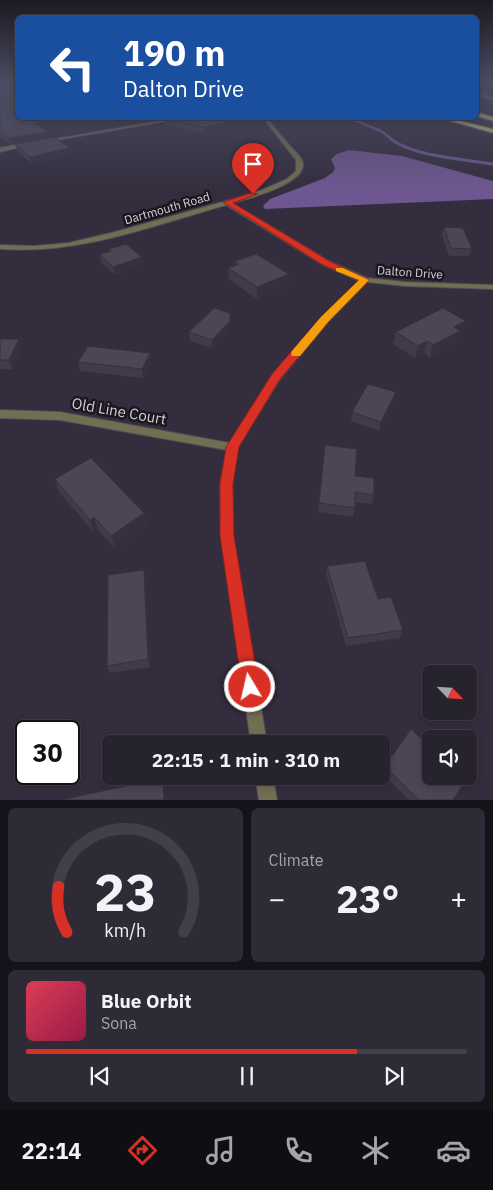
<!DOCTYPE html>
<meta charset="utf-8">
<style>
:root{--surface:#26222e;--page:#2e2a36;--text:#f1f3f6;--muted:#a4a4aa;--line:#423f4a;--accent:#d93025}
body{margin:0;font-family:"IBM Plex Sans",sans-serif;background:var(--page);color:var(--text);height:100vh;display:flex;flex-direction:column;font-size:19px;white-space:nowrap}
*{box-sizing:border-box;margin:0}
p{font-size:16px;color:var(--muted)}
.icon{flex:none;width:28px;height:28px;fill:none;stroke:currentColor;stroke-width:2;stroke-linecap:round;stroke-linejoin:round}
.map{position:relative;height:800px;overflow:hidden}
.side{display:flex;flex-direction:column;gap:8px;padding:8px;background:#151319;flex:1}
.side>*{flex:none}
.banner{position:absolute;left:15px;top:15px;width:464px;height:105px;border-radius:8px;box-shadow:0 2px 8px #0003,0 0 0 1px var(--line);background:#1a4fa0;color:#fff;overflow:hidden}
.needle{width:32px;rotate:115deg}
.buttons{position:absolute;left:422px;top:665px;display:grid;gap:10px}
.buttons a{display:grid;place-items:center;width:55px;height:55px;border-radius:8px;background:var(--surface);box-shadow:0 2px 8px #0003,0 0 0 1px var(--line);font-size:25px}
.speed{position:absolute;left:15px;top:720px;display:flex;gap:10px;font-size:25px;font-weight:700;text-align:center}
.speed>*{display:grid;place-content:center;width:65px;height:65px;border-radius:50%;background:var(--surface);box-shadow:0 2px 8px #0003,0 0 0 1px var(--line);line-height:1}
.speed .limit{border:2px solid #111;border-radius:8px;background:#fff;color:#111}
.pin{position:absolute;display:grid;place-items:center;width:42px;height:42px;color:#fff;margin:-51px -21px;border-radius:50% 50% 50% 0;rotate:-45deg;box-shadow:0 0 5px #0007}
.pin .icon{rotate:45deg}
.me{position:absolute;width:55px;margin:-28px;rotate:351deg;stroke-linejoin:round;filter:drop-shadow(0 0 4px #0008)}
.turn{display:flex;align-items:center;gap:18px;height:105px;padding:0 25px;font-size:22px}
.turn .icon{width:65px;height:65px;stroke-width:2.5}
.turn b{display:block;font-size:35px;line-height:42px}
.big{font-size:38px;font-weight:800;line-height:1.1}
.side .widget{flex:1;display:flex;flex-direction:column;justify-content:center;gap:8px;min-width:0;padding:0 18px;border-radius:8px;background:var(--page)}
.side .dial{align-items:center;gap:0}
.dial svg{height:130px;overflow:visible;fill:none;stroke:var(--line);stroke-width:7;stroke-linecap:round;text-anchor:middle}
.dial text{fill:var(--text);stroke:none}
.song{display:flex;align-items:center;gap:15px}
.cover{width:60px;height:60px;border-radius:8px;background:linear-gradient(135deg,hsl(350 70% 55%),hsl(340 70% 35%))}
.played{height:5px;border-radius:2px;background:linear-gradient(90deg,var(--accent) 75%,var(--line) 75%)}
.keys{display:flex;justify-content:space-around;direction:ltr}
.heat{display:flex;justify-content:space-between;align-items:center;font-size:28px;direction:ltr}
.side .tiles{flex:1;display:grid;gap:8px;grid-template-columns:1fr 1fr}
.widget:last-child{grid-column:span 2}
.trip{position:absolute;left:102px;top:735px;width:288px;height:50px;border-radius:8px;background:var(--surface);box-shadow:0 2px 8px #0003,0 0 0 1px var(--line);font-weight:800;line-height:50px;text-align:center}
.menu{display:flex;height:80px;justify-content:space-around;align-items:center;background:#0f0e12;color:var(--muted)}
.menu .icon{width:35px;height:35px}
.menu .on{color:var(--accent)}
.menu b{font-size:22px;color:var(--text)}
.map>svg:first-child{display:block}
.water{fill:#6e5791}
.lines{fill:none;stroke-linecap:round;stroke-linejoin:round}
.stream-far1{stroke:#6e5791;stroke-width:2.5}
.stream{stroke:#6e5791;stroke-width:3}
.service-casing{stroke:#504a59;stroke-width:2}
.minor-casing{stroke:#504a59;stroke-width:2}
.motorway-casing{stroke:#504a59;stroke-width:3}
.service{fill:#716e52;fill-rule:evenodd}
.minor{fill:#716e52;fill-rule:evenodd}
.motorway{fill:#ccc27a;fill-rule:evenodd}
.wall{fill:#403b4a}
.shaded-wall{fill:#34303c}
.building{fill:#4b4556;stroke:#34303c}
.route{fill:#d93025;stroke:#8d1f18}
.slow{fill:#f59e0b}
.labels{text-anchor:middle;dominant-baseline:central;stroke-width:5;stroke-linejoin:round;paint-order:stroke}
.far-street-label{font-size:12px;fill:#d4d0db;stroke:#1a171e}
.street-label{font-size:15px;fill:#d4d0db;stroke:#1a171e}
</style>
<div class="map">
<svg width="493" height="800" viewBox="0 0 493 800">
<rect width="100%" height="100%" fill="#332d3d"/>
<polygon class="water" points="349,150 402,156 493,181 493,199 265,209 263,206 270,199 325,178 333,172 335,168 331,159 337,154"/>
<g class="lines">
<polyline class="stream-far1" points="349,118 381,131 394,141"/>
<path class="stream" d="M392,140C417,157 463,159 493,164"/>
<defs>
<polygon id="service" points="484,92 487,93 486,96 493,98 493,100 483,97"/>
<g id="minor">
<polygon points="8,82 16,82 0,87 0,85"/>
<polygon points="177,118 184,118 45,142 43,141"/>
<path d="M263,118H267C275,128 283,138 292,148C295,151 300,156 302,160C312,183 247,199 232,203L329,261L367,278L405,282L493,285V289L405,286L367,282L328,322L280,379L238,447L232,484L233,536L267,744H251L221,536L220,484L227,450L60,420L0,418V410L60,412L230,443L273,375L322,318L360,281L323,265L226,205C152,226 78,255 0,249V245L34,246L68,243L115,232L233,199L262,190L287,179L296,171V160Z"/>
<polygon points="28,142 30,145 0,152 0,148"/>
<polygon points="255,776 273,776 277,800 259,800"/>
</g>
<g id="motorway">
<polygon points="476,112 493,117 493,121 476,116"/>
<polygon points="440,118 449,118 493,129 493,133"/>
</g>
</defs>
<use href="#service" class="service-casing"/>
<use href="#minor" class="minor-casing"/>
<use href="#motorway" class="motorway-casing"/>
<use href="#service" class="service"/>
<use href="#minor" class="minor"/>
<use href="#motorway" class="motorway"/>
</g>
<g class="wall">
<polygon points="0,89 41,128 48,138 10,144 0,136"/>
<polygon points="140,118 230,118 239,120 239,126 204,133 164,124 164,119 152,120"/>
<polygon points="15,144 72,155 32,163 17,151"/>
<polygon points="258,164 251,175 231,173 231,166"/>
<polygon points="444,227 472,249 469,256 449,256 442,235"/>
<polygon points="109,249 142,257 143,265 115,275 101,262 100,254 109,252"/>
<polygon points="235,261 289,274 288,285 257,299 229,279 228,268 235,265"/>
<polygon points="230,330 212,348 190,341 189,332"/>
<polygon points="396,332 462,333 458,336 456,343 430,358 424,353 415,358 393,344"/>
<polygon points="0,339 19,339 22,348 12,369 0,369"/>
<polygon points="78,362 151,362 143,378 80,371"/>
<polygon points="396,392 393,401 379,431 351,421 352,412"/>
<polygon points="325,445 374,495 372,504 355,502 355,508 353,517 318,512"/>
<polygon points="55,479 144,513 147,526 115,548 98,530 94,532 59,492"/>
<polygon points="327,566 378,599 403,630 400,638 346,646 326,574"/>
<polygon points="144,570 146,578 150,667 110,673 107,666"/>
<polygon points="385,766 453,800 409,800 381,772"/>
</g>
<g class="shaded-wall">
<polygon points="63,118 92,118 36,129 34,123"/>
<polygon points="151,118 174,118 164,118 164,119 152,120"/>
<polygon points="239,120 239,126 204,133 204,127"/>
<polygon points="47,132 48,138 10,144 8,138"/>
<polygon points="70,148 72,155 32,163 30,157"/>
<polygon points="258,157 258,164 251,175 251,168"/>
<polygon points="142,257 143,265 115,275 113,267"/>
<polygon points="289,274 288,285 257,299 257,287"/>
<polygon points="230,313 230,330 212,348 212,340"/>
<polygon points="466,321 462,333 458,336 456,343 430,358 433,345 454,327"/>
<polygon points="19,339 22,348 12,369 9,360"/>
<polygon points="427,341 424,353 415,358 418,346"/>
<polygon points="150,353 151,362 143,378 142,369"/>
<polygon points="396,392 393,401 379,431 381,422"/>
<polygon points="144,513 147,526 115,548 111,536"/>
<polygon points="94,517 98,530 94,532 90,520"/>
<polygon points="144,570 146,578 150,667 148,659"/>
<polygon points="163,778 166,787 166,800 164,800"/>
</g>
<g class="building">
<polygon points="18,84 18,118 63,118 34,123 47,132 8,138 0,132 0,89"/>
<polygon points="164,118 230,118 239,120 204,127"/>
<polygon points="55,137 70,148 30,157 15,144"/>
<polygon points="249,140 258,157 251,168 231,166"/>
<polygon points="444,227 463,228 472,249 451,248"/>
<polygon points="126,244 142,257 113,267 100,254 111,251 109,249"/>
<polygon points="256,254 289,274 257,287 228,268 239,264 235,261"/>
<polygon points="214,308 230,313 230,321 212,340 189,332"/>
<polygon points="443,308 466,321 454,327 460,331 433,345 427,341 418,346 396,332"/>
<polygon points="0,339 19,339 9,360 0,360"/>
<polygon points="88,346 150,353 142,369 78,362"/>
<polygon points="368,384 396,392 381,422 352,412"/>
<polygon points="325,445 357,449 355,476 374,478 374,495 355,492 355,508 319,503"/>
<polygon points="91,458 144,513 111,536 94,517 90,520 55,479"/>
<polygon points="365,561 378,599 391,597 403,630 348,638 327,566"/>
<polygon points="144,570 148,659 107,666 108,575"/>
<polygon points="411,729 431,748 431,776 462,776 466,780 453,800 419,800 385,766"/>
<polygon points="163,778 164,800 60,800"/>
</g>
<linearGradient id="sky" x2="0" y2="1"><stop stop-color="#1c1922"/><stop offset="0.42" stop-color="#4a4c62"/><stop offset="1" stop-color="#4a4c62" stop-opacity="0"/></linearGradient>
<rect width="493" height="194" fill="url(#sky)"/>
<polygon class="route" points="251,193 257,194 233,203 329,261 369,280 328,322 280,379 239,447 233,484 234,536 259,687 257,693 250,696 244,693 242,687 220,536 220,484 226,447 272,374 321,317 359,280 323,265 223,202"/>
<polygon class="slow" points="336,268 343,268 369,280 328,322 300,356 292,356 291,353 292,351 321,317 359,280 336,271"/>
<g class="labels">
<g class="far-street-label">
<text transform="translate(167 208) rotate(-16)">Dartmouth Road</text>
<text transform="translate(410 272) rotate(4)">Dalton Drive</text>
</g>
<g class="street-label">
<text transform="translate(119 411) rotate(10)">Old Line Court</text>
</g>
</g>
</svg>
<div class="buttons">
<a><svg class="needle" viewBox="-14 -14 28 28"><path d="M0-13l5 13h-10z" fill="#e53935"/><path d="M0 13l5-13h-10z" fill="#a4a4aa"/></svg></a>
<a><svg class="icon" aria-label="sound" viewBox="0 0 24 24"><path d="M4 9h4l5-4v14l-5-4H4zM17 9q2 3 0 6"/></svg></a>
</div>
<div class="speed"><div class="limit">30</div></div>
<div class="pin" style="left:253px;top:194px;background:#d93025"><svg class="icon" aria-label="arrive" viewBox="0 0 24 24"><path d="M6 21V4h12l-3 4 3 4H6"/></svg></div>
<svg class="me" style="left:250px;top:687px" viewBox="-20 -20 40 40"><circle r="17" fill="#d93025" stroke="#fff" stroke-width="3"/><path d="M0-11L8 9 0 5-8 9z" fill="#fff"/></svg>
<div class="trip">22:15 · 1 min · 310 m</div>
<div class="banner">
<div class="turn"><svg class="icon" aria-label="left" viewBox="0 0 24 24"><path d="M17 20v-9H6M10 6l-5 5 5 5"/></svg><div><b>190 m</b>Dalton Drive</div></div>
</div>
</div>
<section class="side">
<div class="tiles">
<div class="widget dial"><svg viewBox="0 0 100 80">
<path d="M14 69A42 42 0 1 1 86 69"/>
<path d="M14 69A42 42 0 0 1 9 41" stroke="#d93025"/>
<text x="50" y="56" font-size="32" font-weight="700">23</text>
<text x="50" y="72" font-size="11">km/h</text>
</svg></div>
<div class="widget"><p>Climate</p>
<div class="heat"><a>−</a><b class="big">23°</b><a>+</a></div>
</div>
<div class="widget">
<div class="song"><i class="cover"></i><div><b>Blue Orbit</b><p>Sona</p></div></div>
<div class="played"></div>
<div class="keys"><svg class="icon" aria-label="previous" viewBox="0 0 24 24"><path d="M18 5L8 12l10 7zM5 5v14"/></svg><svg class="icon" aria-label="pause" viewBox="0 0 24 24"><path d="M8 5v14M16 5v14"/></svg><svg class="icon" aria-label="next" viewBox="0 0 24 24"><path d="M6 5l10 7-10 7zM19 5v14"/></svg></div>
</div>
</div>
</section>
<nav class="menu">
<b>22:14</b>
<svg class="icon on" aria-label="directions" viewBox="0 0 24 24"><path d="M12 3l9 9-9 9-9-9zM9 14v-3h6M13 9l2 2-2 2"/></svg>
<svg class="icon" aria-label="music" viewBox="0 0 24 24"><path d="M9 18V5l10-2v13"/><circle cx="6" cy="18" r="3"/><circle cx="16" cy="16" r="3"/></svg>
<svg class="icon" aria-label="phone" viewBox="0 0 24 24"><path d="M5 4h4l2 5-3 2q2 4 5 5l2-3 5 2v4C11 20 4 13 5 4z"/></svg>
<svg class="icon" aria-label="climate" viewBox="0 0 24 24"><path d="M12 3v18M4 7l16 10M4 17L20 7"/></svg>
<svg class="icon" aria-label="car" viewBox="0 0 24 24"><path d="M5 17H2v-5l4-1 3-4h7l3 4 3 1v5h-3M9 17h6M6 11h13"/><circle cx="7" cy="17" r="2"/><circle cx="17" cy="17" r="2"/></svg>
</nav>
